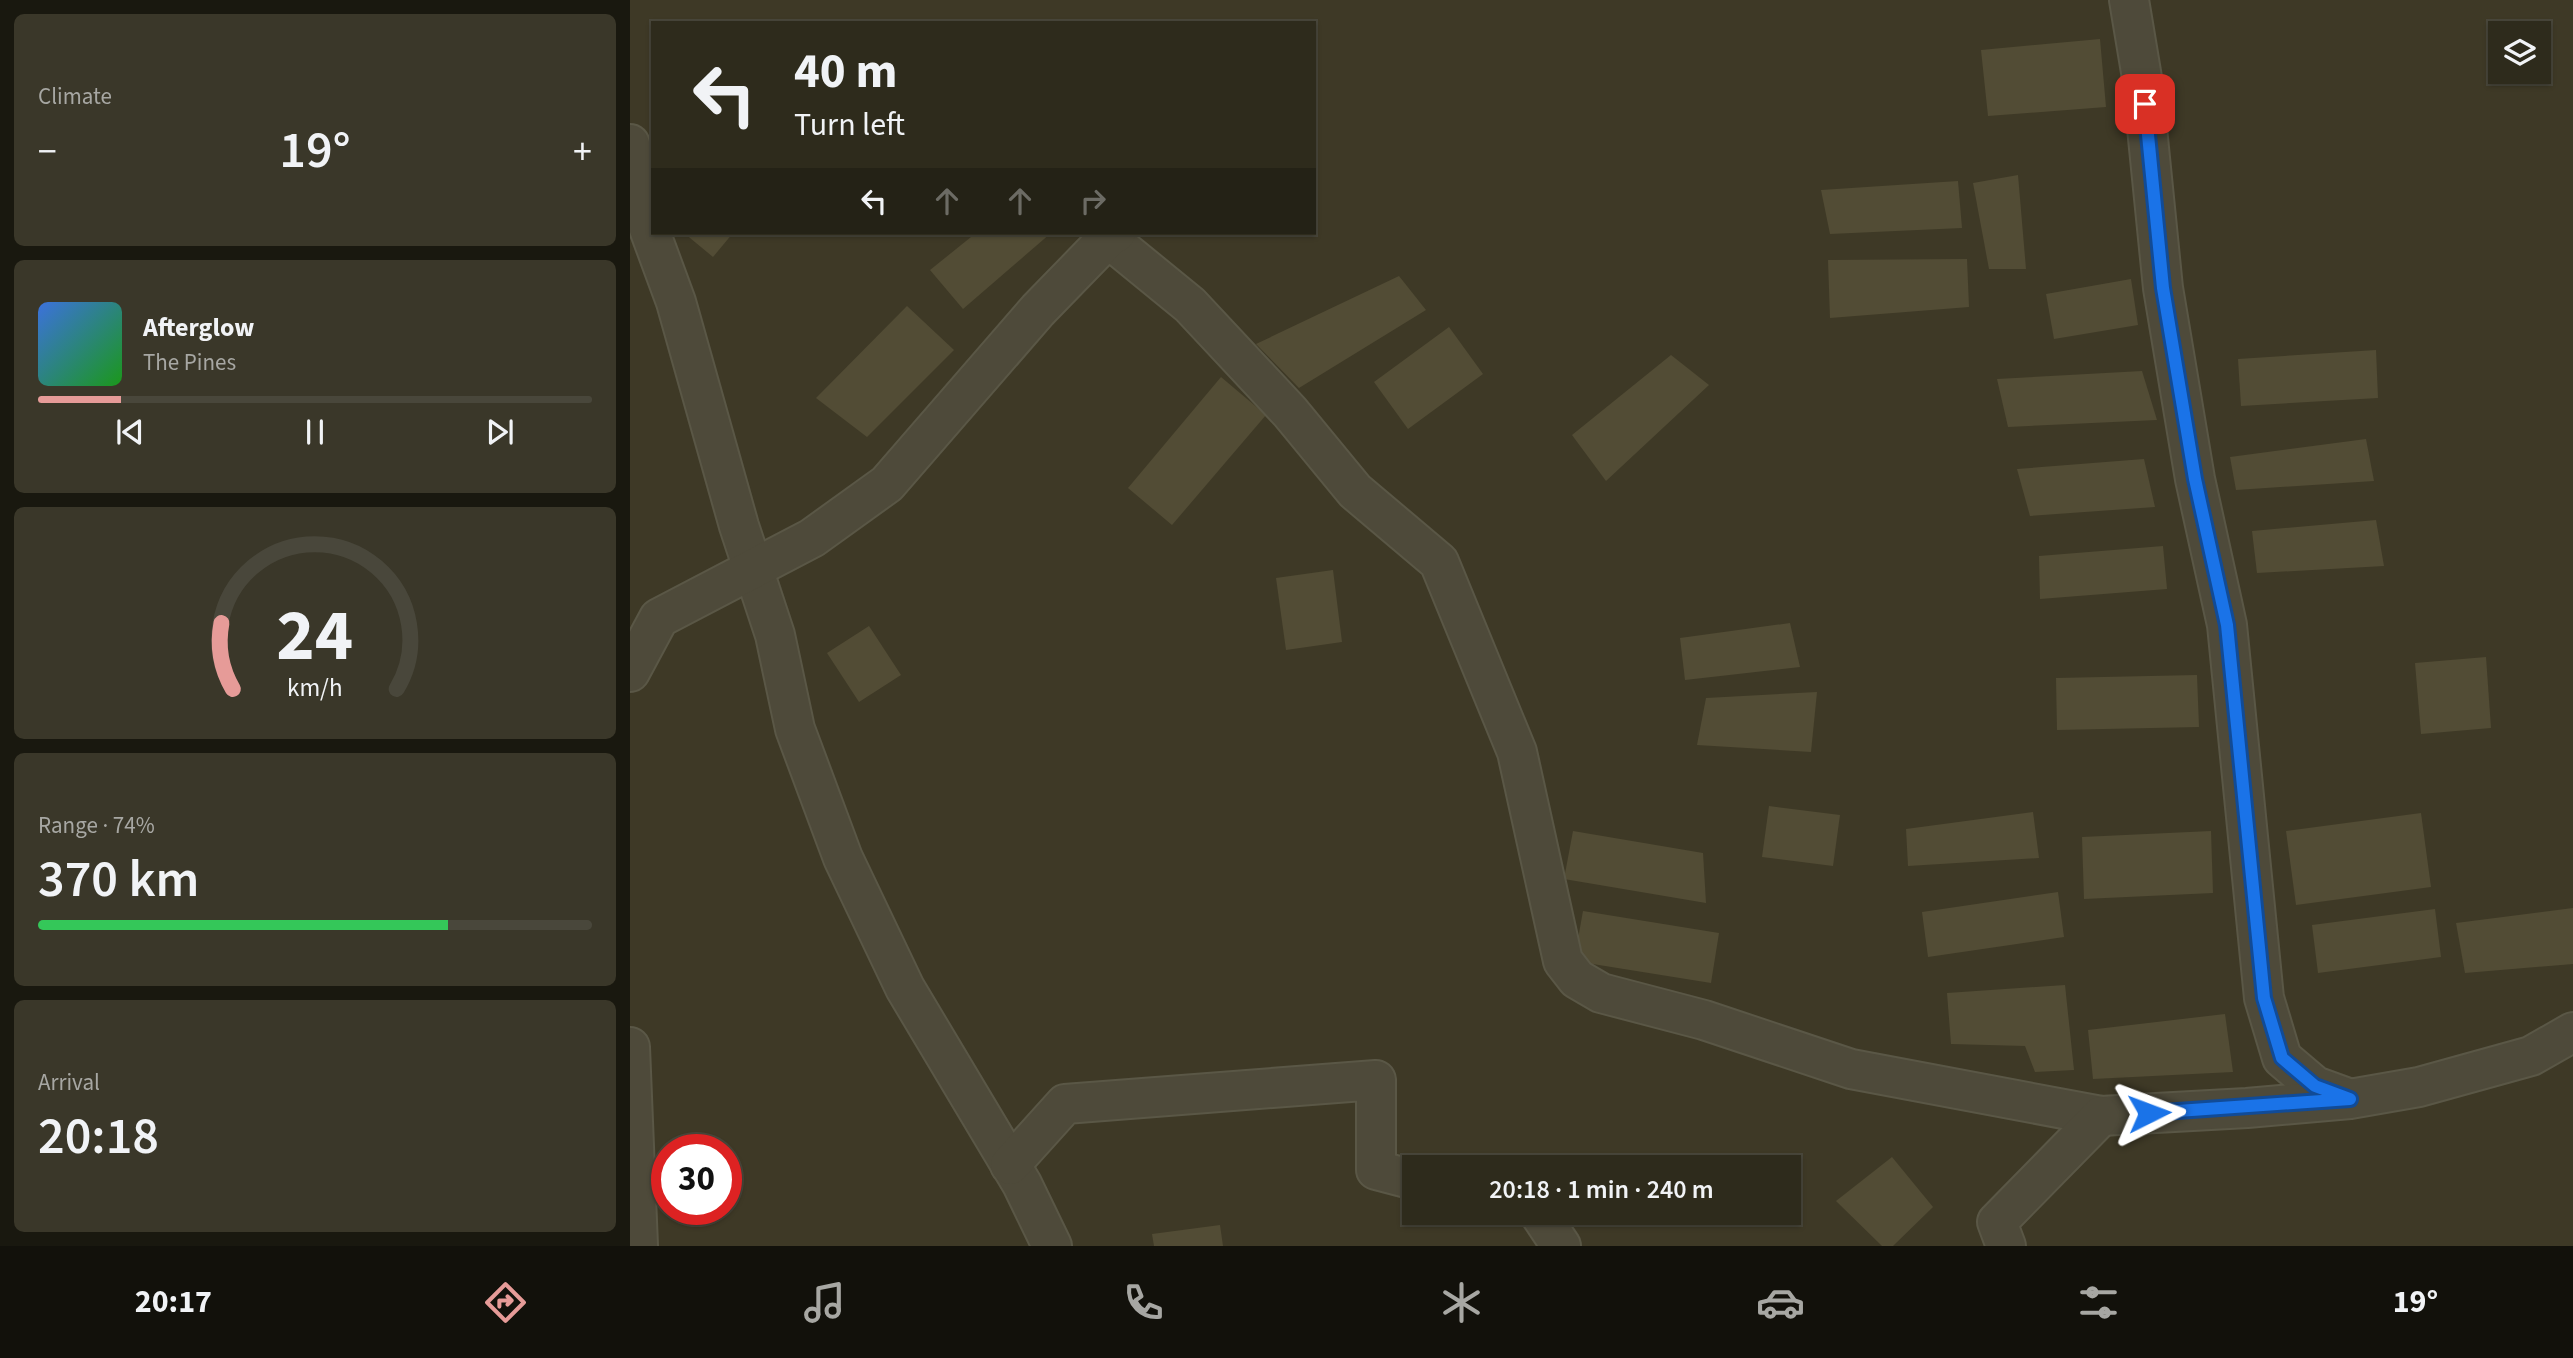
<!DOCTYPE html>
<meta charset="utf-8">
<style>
:root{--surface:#2e2b1c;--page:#3a3729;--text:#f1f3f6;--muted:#a7a7a3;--line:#49473b;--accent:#e69b98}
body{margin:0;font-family:"Source Sans 3",sans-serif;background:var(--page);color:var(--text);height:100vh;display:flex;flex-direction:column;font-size:26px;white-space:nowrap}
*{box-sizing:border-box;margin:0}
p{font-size:23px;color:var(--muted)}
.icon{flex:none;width:38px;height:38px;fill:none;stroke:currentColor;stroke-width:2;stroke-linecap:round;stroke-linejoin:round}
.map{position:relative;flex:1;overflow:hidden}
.drawer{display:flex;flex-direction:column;gap:14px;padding:14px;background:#19180f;width:630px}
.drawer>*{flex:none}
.top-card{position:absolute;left:21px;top:21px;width:665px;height:214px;border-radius:0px;box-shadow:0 2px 5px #0004,0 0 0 2px var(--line);background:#2e2b1c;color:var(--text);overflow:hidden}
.tools{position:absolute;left:1858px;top:21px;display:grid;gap:14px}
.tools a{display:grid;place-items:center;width:63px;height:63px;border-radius:0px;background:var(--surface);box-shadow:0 2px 5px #0004,0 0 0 2px var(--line);font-size:35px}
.speed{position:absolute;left:21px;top:1134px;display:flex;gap:14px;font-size:35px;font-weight:700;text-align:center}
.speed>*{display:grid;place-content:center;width:91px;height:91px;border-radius:50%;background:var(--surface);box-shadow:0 2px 5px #0004,0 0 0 2px var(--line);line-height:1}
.speed .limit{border:10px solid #d22;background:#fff;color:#111}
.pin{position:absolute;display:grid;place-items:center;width:60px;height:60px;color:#fff;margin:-30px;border-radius:14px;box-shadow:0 4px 10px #0006}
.me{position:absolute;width:77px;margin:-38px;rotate:87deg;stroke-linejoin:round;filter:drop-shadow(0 0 5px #0008)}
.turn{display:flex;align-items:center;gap:24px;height:147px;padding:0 28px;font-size:32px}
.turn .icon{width:91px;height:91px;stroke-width:2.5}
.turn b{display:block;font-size:49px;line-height:60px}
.lanes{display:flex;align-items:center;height:66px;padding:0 28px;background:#0003;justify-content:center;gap:35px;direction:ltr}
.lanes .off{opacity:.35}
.big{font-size:52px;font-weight:600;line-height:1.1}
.drawer .tile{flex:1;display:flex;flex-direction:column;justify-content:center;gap:10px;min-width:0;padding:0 24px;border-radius:10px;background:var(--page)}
.drawer .dial{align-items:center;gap:0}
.dial svg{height:182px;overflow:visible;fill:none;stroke:var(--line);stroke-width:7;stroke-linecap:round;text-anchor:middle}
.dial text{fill:var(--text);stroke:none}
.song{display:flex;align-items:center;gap:21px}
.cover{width:84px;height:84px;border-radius:10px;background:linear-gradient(135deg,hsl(220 70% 55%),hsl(120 70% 35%))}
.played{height:7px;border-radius:4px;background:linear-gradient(90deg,var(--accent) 15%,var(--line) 15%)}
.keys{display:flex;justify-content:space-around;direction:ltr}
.heat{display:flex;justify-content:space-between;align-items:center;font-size:38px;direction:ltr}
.charge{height:10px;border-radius:5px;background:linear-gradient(90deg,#34c759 74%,var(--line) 0)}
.trip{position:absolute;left:772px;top:1155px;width:399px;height:70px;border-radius:0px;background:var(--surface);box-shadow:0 2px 5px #0004,0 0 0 2px var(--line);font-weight:600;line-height:70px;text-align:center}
.menu{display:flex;height:112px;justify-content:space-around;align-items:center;background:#12110b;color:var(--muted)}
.menu .icon{width:49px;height:49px}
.menu .on{color:var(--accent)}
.menu b{font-size:32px;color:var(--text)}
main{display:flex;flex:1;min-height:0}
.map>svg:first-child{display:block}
.building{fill:#524c35}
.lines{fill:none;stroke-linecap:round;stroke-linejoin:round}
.minor-casing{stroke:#5a5746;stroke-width:42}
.minor{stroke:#4e4a3a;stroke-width:38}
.route-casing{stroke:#114b97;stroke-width:18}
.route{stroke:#1a73e8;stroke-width:12}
</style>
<main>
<section class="drawer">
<div class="tile"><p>Climate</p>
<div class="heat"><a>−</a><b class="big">19°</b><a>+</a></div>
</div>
<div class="tile">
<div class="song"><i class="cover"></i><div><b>Afterglow</b><p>The Pines</p></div></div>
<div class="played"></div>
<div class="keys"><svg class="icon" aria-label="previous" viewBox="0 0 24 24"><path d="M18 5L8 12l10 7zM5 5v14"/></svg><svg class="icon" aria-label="pause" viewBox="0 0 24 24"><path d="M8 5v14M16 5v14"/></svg><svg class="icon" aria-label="next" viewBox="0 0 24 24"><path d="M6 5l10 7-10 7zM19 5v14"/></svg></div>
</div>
<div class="tile dial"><svg viewBox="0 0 100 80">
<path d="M14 69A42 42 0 1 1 86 69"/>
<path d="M14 69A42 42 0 0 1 9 40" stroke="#e69b98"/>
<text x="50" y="56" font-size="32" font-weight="700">24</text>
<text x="50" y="72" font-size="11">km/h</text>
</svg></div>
<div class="tile"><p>Range · 74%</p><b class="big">370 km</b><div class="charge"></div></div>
<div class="tile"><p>Arrival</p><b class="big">20:18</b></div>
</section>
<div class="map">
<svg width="1943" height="1246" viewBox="0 0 1943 1246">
<rect width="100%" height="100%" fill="#3e3926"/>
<g class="building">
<polygon points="1470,39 1476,107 1358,116 1351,50"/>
<polygon points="1388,175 1396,269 1359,269 1343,183"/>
<polygon points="1328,181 1332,228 1200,234 1191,190"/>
<polygon points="54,233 103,233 83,257"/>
<polygon points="346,233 421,233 333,309 300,270"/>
<polygon points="1337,259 1339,307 1200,318 1198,260"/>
<polygon points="769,276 796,310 669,388 626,344"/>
<polygon points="1501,279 1508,325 1424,339 1416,294"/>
<polygon points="277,306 324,350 237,437 186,398"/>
<polygon points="819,327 853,374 778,429 744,382"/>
<polygon points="1746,350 1748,398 1611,406 1608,359"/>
<polygon points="1041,355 1079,385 976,481 942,435"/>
<polygon points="1512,371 1527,420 1378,427 1367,379"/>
<polygon points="591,377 636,415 542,525 498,488"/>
<polygon points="1736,439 1744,481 1606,490 1600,457"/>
<polygon points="1514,459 1525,507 1400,516 1387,469"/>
<polygon points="1746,520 1754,566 1627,573 1622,531"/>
<polygon points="1533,546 1537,589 1410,599 1409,556"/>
<polygon points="703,570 712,642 656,650 646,578"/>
<polygon points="1160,623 1170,667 1055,680 1050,638"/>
<polygon points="239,626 271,675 229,702 197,653"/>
<polygon points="1856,657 1861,728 1791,734 1785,663"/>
<polygon points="1567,675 1569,727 1427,730 1426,678"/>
<polygon points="1187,692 1181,752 1067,745 1076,698"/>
<polygon points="1139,806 1210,815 1203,866 1132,857"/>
<polygon points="1403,812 1409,858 1278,866 1276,829"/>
<polygon points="1791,813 1801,887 1666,905 1656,831"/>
<polygon points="943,831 1073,853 1076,903 934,879"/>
<polygon points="1581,831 1583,893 1454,899 1452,837"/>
<polygon points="1428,892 1434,937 1298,957 1292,912"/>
<polygon points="1943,908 1943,964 1835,973 1826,923"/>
<polygon points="1805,909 1811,957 1688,973 1682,925"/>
<polygon points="953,911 1089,933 1081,983 944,961"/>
<polygon points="1435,985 1444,1070 1405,1072 1395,1046 1321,1044 1317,993"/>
<polygon points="1595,1014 1603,1072 1463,1079 1458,1030"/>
<polygon points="1262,1157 1303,1207 1263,1246 1252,1246 1206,1201"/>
<polygon points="590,1225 593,1246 524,1246 522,1234"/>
</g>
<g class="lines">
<defs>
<g id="minor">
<polyline points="1499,0 1512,78 1533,288 1565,479 1597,625 1634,998 1652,1058 1685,1086 1718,1098"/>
<polyline points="0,144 18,226 46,302 109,526 145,635 165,729 213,858 275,988 392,1184 422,1246"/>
<polyline points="478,238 560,305 660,412 725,491 809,562 887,752 933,961 947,979 971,993 1074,1020 1221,1069 1471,1116 1617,1108 1720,1099 1789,1087 1901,1056 1943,1032"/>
<polyline points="0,672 29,618 182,538 257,484 408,310 478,238 486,233"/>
<polyline points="0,1047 8,1246"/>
<polyline points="380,1165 435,1104 746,1080 746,1170 784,1180"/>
<polyline points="909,1213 931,1246"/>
<polyline points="1376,1246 1367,1222 1471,1116"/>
</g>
</defs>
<use href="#minor" class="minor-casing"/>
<use href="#minor" class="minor"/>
</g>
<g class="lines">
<defs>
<polyline id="route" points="1515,104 1533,288 1565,479 1597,625 1634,998 1652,1058 1685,1086 1720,1099 1519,1113"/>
</defs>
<use href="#route" class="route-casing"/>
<use href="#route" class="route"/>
</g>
</svg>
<div class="tools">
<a><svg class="icon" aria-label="layers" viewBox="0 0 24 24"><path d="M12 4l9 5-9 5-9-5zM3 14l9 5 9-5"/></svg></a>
</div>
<div class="speed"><div class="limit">30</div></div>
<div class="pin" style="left:1515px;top:104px;background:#d93025"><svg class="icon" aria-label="arrive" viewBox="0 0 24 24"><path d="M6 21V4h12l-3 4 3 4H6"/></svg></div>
<svg class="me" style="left:1519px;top:1113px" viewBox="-20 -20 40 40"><path d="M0-17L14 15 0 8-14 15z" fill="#1a73e8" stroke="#fff" stroke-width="4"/></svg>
<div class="trip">20:18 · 1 min · 240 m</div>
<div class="top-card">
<div class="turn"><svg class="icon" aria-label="left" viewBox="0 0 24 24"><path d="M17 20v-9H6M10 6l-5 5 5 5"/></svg><div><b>40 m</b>Turn left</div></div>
<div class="lanes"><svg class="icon" aria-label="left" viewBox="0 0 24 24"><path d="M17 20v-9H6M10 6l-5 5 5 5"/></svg><svg class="icon off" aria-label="ahead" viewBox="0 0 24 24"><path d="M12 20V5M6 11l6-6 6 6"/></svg><svg class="icon off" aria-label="ahead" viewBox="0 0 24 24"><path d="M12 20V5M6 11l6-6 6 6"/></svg><svg class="icon off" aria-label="right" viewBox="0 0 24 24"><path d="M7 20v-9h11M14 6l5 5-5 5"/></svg></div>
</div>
</div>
</main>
<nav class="menu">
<b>20:17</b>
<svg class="icon on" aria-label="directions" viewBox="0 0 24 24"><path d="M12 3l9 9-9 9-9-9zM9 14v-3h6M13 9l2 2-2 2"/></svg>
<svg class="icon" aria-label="music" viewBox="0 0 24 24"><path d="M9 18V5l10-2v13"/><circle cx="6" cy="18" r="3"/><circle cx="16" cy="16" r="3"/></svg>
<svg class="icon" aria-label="phone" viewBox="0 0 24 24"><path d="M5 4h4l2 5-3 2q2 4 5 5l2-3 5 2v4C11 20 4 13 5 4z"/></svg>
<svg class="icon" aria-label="climate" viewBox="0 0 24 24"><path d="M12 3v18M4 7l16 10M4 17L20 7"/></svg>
<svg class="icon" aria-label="car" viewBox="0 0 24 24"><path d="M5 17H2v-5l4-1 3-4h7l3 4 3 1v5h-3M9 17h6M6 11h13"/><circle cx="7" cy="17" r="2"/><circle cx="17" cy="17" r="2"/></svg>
<svg class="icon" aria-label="filters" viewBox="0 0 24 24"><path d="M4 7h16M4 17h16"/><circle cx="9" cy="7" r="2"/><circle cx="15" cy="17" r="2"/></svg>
<b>19°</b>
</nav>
